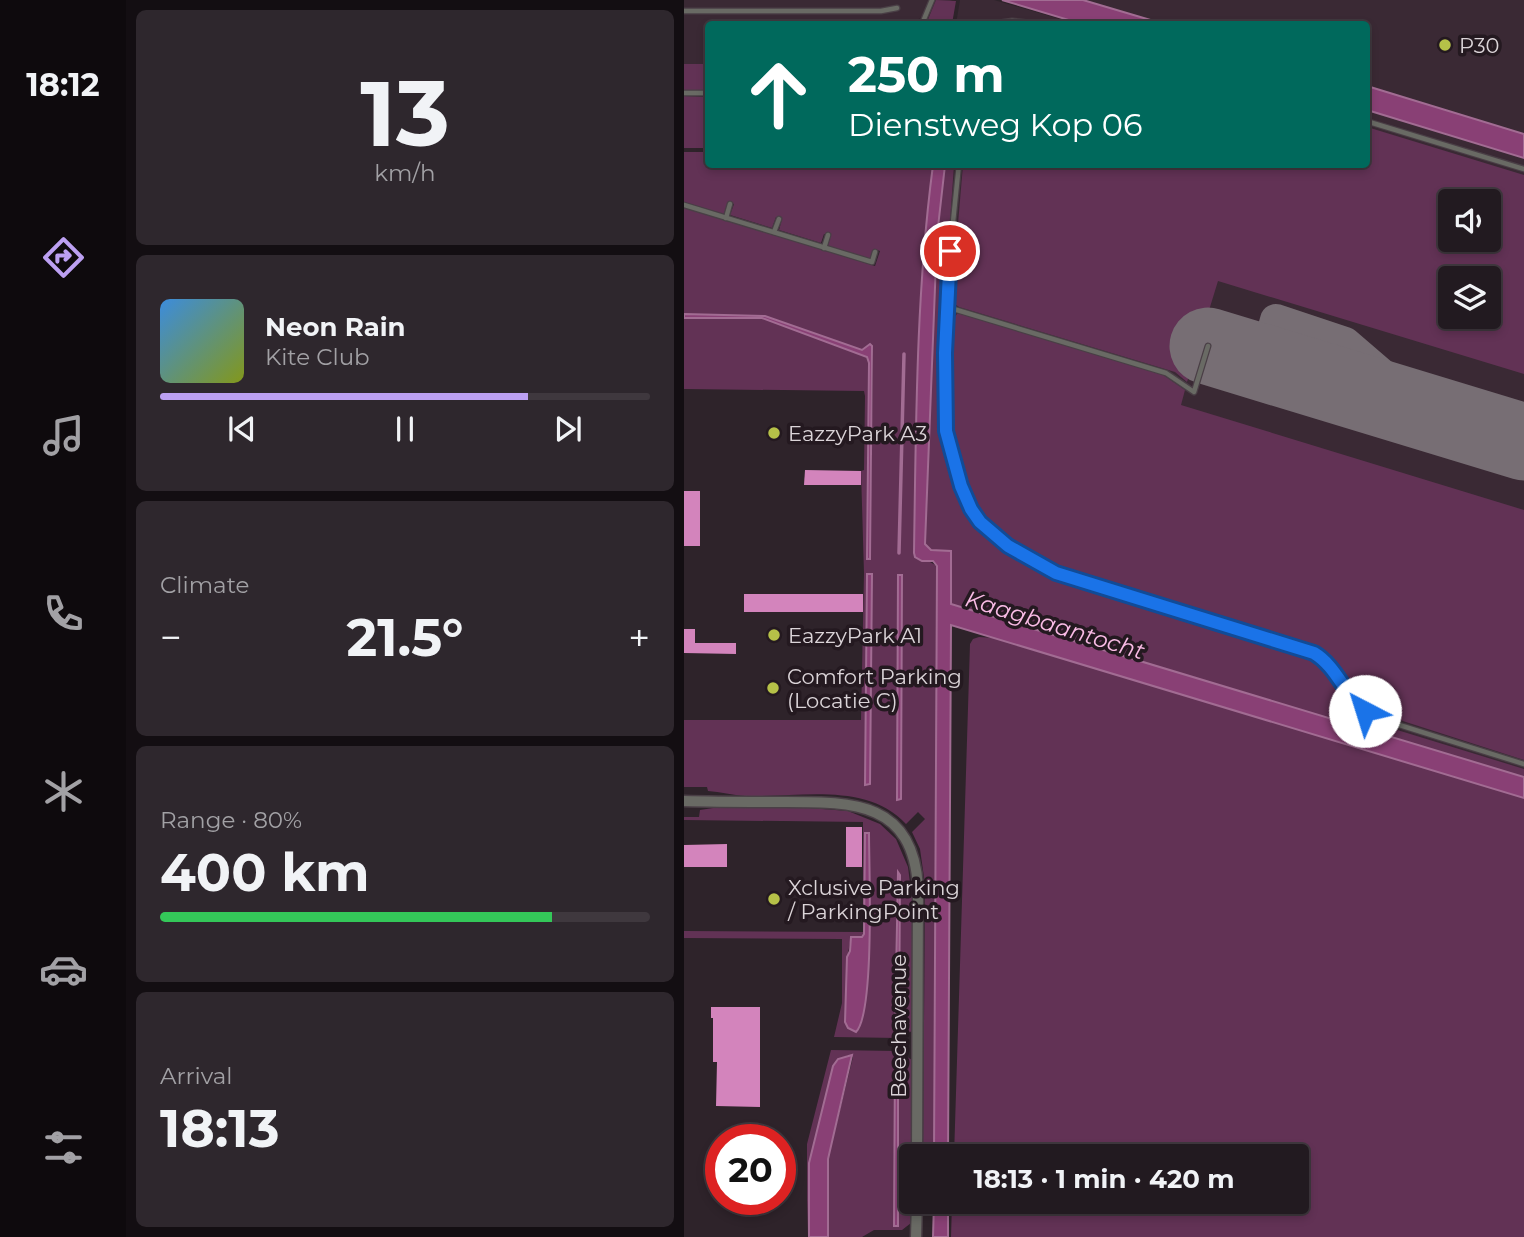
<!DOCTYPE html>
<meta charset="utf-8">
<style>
:root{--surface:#221a20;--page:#2e272d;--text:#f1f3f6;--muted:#a2a1a5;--line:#3f383e;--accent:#bca0f2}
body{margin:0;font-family:Montserrat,sans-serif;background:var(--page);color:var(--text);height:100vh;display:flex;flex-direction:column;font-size:26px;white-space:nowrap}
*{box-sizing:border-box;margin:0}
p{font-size:23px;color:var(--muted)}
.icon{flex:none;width:38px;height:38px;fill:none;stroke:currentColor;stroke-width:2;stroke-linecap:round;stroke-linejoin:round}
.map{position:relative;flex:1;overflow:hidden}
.panel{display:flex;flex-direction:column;gap:10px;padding:10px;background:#130e12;width:558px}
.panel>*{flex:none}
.guide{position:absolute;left:21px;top:21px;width:665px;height:147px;border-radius:7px;box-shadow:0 4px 10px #0003,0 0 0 2px var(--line);background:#00695c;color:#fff;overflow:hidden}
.tools{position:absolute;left:754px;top:189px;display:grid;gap:14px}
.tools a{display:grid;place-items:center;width:63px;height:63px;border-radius:7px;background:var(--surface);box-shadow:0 4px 10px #0003,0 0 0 2px var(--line);font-size:35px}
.speed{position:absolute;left:21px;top:1124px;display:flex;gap:14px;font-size:35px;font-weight:700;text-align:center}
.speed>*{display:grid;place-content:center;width:91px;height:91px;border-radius:50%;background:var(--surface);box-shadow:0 4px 10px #0003,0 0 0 2px var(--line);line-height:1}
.speed .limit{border:10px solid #d22;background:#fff;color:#111}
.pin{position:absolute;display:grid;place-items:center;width:60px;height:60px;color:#fff;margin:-30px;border:4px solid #fff;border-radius:50%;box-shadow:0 2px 7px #0007}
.me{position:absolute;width:77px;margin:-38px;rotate:320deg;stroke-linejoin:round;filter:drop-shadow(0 0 5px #0008)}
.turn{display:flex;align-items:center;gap:24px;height:147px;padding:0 28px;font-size:32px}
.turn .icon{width:91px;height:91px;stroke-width:2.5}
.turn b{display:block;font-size:49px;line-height:60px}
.big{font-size:52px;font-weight:700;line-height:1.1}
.panel .widget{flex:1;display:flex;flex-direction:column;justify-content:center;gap:10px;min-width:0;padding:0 24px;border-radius:10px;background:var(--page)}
.panel .dial{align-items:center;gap:0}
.dial b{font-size:91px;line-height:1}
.song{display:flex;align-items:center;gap:21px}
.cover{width:84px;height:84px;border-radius:10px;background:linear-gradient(135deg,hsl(210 70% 55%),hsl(70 70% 35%))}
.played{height:7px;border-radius:4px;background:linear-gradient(90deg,var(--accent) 75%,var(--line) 75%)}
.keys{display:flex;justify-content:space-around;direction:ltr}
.heat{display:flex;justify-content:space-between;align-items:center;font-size:38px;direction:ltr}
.charge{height:10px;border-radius:5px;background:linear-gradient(90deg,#34c759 80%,var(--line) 0)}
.trip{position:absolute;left:215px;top:1144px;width:410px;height:70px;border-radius:7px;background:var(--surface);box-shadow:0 4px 10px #0003,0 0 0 2px var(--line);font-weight:700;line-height:70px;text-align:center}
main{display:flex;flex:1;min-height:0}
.tab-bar{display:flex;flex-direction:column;width:126px;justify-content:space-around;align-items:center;background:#0e0a0d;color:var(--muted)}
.tab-bar .icon{width:49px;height:49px}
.tab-bar .current{color:var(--accent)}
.tab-bar b{font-size:32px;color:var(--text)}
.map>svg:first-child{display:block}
.built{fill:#3a2934;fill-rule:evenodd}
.green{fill:#623255;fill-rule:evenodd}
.water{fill:#894075;stroke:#a26c93;stroke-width:2}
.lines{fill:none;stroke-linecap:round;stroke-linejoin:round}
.stream{stroke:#a26c93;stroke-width:3.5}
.taxiway{stroke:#776e74;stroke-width:32}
.runway{stroke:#776e74;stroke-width:77}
.building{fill:#d384bc}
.service-casing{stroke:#4a3f46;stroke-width:7}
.tertiary-casing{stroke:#4a3f46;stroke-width:13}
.service{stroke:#696a64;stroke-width:4.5}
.tertiary{stroke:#696a64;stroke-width:10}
.route-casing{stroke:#114b97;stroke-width:18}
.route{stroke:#1a73e8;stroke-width:12}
.poi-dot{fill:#b6c148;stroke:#241920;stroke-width:2.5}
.labels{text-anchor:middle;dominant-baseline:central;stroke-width:7;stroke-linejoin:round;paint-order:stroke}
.poi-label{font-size:21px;fill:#dbd4d8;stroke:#241920;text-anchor:start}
.street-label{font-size:21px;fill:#dbd4d8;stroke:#241920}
.water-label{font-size:23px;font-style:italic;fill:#f9bbe5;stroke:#241920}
</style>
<main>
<nav class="tab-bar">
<b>18:12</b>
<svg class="icon current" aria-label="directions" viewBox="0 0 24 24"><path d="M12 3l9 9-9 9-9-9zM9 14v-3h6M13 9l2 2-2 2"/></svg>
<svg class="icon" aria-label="music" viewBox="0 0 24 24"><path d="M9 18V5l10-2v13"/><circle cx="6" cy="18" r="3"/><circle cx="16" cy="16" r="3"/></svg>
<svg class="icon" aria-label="phone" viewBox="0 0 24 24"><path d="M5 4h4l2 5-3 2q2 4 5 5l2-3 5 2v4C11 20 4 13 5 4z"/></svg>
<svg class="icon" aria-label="climate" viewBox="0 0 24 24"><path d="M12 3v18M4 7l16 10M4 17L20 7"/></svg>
<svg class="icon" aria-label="car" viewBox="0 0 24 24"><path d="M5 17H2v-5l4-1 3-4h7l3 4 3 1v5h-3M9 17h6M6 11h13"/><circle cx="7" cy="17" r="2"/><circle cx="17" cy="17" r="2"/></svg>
<svg class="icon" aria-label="filters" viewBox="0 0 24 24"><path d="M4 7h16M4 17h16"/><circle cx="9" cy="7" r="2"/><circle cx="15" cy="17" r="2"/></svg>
</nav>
<section class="panel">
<div class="widget dial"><b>13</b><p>km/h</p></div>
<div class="widget">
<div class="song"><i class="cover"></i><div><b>Neon Rain</b><p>Kite Club</p></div></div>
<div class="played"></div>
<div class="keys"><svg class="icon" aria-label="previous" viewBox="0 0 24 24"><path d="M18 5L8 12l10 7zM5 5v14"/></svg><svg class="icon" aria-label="pause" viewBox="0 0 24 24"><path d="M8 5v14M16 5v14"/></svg><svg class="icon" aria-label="next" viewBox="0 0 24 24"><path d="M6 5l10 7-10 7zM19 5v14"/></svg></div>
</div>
<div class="widget"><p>Climate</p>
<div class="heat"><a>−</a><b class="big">21.5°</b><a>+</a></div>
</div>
<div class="widget"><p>Range · 80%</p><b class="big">400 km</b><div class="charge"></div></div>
<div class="widget"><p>Arrival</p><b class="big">18:13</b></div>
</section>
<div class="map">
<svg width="840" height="1237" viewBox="0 0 840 1237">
<rect width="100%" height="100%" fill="#2e232a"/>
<g class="built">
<polygon points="0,0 268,0 226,24 24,24 24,70 0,70"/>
<polygon points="276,0 310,0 393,24 272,24"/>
<polygon points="383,0 840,0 840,137 683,90 682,24 464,24"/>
<path d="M683,110L840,157V777L267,604L241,256L253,165L682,164ZM766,201H805V240H766ZM766,278H805V317H766Z"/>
</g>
<g class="green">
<polygon points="252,0 272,1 268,24 242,24"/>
<rect x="0" y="64" width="24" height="27"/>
<polygon points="0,96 24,97 24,148 0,148"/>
<path d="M683,127L840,175V374L534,281L503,382L491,372L275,307L269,303L268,295L279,165L682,164ZM766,201H805V240H766ZM766,278H805V317H766Z"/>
<path d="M0,152H24V164L249,165C232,293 232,424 230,553L253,566L250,1157H239L241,884L236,849L228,832L241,819L234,812L222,824C182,781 114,798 61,796C49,795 36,792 24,791L23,787H0V720H177L180,573L177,471L180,470L181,396L180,391L0,389V318H78L183,357L185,363L184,559H186L189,350L183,348L178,350L81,316L0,314V207L191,266L196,251L190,249L186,259L144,246L146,235L140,234L137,243L95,230L98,219L92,217L88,228L46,215L50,204L44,202L40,214L0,202ZM187,574L186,784L182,785L183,575ZM215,575H218L216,799L213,800Z"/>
<path d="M261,165H270L257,350V417L265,464L280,504L291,522L304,537L328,555L374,579L625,657C651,673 658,706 684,721L840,769V777L267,604V551L247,550L241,544L253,236Z"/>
<path d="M273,314H280L478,374L501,390L497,405L840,510V760L694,713L670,693L649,661L631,648L373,570C257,521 264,428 267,321Z"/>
<polygon points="295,637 312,638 840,798 840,1237 267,1237 268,1202 612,1202 612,1157 270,1157 286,644 289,639"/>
<path d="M29,808H126L164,811L196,824L212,839L224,867L228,899V1031L214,1038L150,1037L158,1003V939L0,938V931L179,932V822L0,820V817H15L16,810ZM181,833H185L182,1000L173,1032L161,1022L163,959L167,937H178L180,934Z"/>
<path d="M147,1050L214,1051L228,1060L227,1223L218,1230H190L178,1237H144V1159L169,1057L165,1055L154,1059L149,1066L125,1163L123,1237V1144ZM214,1055L215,1057L213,1226L210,1225L211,1056Z"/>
</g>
<g class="water">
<polygon points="318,0 399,0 480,24 398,24"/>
<polygon points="683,86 840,134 840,158 683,110"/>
<path d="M249,165H261L253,236L241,544L247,550L267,551V604L840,777V798L267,625L264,1157H250L253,566L249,561H238L231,557L230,553C232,424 232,293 249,165Z"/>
<polygon points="0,314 81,316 178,350 186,344 188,346 186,559 183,559 185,363 183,357 78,318 0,318"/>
<polygon points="183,574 188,574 186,784 181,785"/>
<polygon points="214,575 218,575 217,799 213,800"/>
<path d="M181,833H185C185,867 191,1013 172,1032L164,1028L161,1022L163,957L166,951L167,937H178L180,934Z"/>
<polygon points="214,872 216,875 215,1031 211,1030"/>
<polygon points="168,1055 144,1159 144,1237 125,1237 125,1163 149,1066 154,1059"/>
<polygon points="214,1055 214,1226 210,1226 211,1056"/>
<polygon points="250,1202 264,1202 264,1237 249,1237"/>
</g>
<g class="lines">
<polyline class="stream" points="215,553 220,354"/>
<polyline class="taxiway" points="580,363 592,320 661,343 732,404 757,417"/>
<polyline class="runway" points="524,346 840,442"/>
</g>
<g class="building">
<polygon points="121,470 177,471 177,485 120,485"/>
<rect x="0" y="491" width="16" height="55"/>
<rect x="60" y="594" width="119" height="18"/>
<polygon points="0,629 11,629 11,643 52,643 52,654 0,653"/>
<rect x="162" y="827" width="16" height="40"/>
<polygon points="43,844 43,867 0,867 0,845"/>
<polygon points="27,1007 76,1007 76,1107 32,1106 33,1062 29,1062 29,1018 27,1018"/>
</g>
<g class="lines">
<defs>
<g id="service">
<polyline points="0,11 197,11 213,8"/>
<polyline points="238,24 248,0"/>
<polyline points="307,24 328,21 357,24"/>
<polyline points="0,93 24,93"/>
<polyline points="682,121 840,169"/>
<path d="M275,164L266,251L261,353V408L262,431L268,460L282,499L291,516L324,546L363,570L630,653C658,669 662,702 693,718L840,764"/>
<polyline points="0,205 188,262 191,252"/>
<polyline points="42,218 46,204"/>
<polyline points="90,232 95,219"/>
<polyline points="140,248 144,235"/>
<polyline points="263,307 482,373 510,392 524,346"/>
</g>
<g id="tertiary">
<path d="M0,801C34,802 68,802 102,802C170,802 229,802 234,887L233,1157"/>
<polyline points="232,1237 233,1202"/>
</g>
</defs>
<use href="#service" class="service-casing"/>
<use href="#tertiary" class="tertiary-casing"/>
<use href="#service" class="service"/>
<use href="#tertiary" class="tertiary"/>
</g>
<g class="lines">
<defs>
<path id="route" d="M266,251L261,353L262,431L277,486L287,509L296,522L324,546L372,573L630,653C653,667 660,694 681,711"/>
</defs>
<use href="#route" class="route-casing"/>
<use href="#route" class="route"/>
</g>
<g class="poi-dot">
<circle cx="761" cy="45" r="7"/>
<circle cx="90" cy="433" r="7"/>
<circle cx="90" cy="635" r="7"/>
<circle cx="89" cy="688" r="7"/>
<circle cx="90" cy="899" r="7"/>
</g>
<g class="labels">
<g class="poi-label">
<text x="775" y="45">P30</text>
<text x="104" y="433">EazzyPark A3</text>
<text x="104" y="635">EazzyPark A1</text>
<text x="103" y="676">Comfort Parking<tspan x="103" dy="24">(Locatie C)</tspan></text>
<text x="104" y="887">Xclusive Parking<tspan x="104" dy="24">/ ParkingPoint</tspan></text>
</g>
<g class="street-label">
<text transform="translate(214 1026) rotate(-90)">Beechavenue</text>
</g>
<g class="water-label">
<text transform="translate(371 625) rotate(17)">Kaagbaantocht</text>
</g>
</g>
</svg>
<div class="tools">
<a><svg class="icon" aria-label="sound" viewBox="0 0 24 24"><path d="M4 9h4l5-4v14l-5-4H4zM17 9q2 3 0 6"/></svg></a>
<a><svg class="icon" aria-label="layers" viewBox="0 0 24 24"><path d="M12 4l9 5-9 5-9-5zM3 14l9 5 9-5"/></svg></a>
</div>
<div class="speed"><div class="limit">20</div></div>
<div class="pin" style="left:266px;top:251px;background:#d93025"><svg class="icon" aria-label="arrive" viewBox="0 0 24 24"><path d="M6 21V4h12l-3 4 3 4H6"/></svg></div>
<svg class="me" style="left:681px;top:711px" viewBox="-20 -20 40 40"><circle r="19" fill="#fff"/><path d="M0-13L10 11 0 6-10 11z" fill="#1a73e8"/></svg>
<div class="trip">18:13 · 1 min · 420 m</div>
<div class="guide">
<div class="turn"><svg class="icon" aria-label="ahead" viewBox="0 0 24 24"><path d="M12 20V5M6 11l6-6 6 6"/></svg><div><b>250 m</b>Dienstweg Kop 06</div></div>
</div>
</div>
</main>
